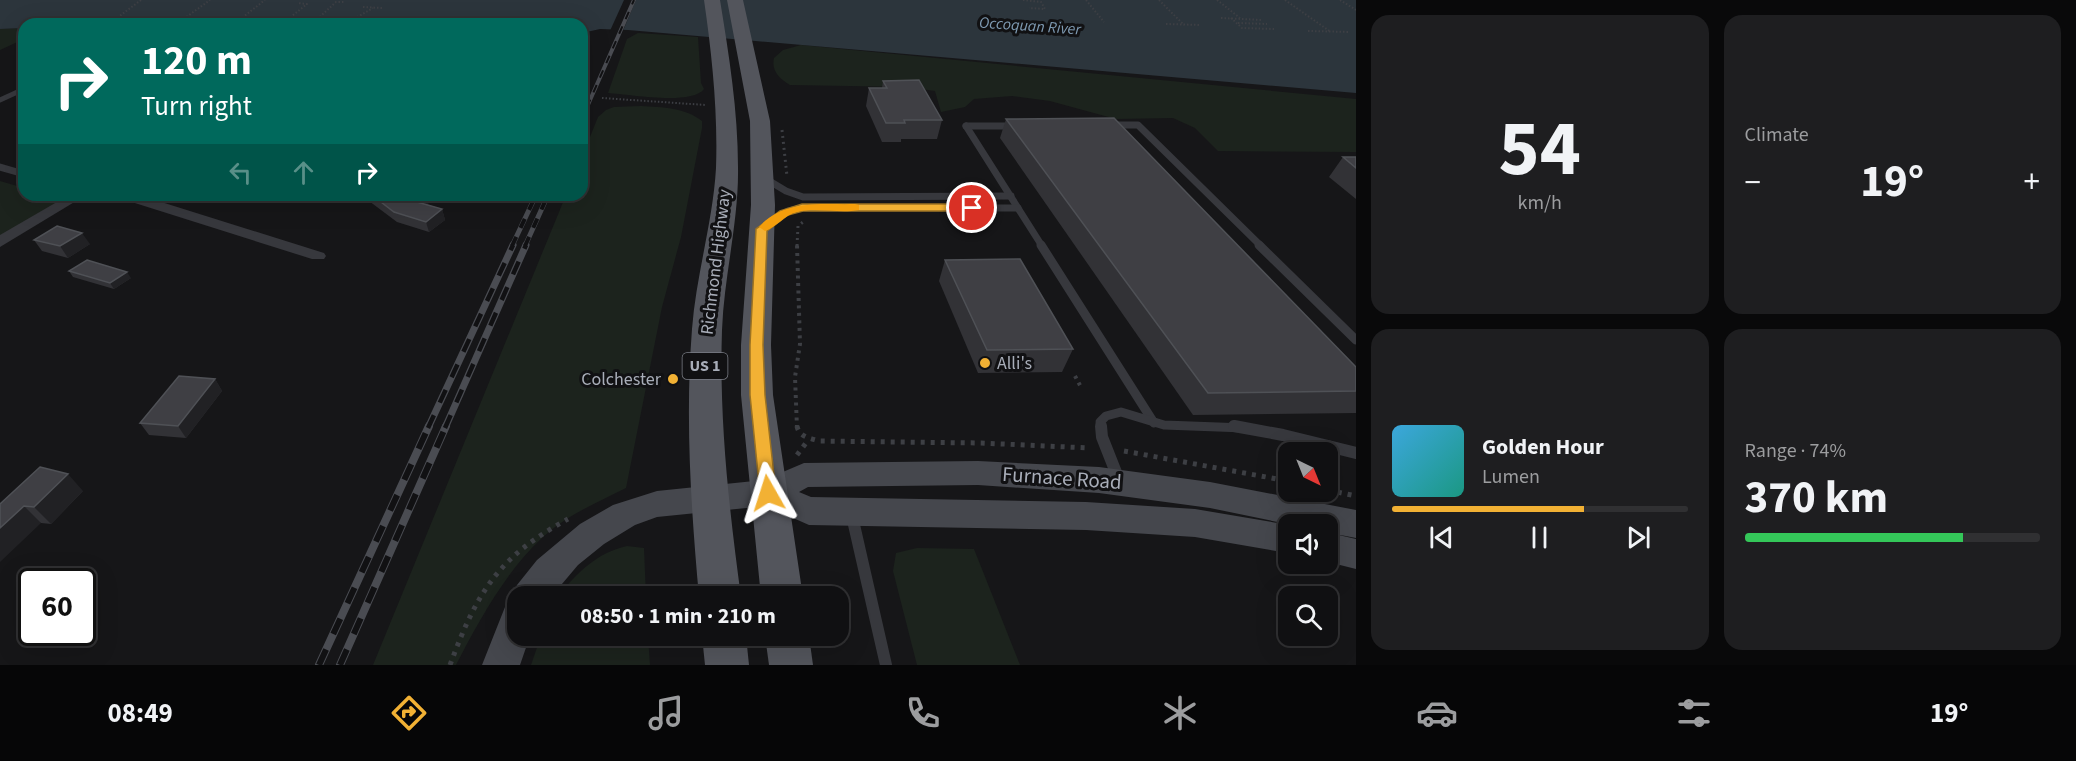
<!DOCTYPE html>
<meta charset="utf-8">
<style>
:root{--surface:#101012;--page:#1e1e20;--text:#f1f3f6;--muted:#9c9d9f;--line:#303032;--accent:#f2b134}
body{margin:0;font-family:"Source Sans 3",sans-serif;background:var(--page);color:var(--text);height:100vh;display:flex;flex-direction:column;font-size:22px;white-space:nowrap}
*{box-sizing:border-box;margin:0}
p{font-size:20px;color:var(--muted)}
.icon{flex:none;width:33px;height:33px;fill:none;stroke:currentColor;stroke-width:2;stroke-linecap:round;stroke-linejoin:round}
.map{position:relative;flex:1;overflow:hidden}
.details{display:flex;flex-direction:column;gap:15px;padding:15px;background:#09090a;width:720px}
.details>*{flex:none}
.hud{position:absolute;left:18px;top:18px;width:570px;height:183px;border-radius:18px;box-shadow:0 6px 24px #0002,0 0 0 2px var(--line);background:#00695c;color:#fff;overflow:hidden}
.needle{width:39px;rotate:137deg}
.fabs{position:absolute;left:1278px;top:442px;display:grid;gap:12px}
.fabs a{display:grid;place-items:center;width:60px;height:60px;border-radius:12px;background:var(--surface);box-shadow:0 6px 24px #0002,0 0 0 2px var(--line);font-size:30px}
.speed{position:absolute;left:18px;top:568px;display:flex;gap:12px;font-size:30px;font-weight:700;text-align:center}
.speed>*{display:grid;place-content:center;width:78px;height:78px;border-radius:50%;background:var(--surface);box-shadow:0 6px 24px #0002,0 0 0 2px var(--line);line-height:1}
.speed .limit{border:3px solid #111;border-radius:9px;background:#fff;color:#111}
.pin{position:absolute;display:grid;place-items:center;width:51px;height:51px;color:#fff;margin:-26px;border:3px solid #fff;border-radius:50%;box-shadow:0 2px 6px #0007}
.me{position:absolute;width:66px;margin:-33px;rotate:354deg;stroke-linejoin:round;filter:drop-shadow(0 0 4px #0008)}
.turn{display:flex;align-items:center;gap:21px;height:126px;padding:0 24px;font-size:27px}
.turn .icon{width:78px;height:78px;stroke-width:2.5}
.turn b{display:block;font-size:42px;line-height:51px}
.lanes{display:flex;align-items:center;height:57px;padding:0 24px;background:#0003;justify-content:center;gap:30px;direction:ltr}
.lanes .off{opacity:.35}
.big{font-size:45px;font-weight:700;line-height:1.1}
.details .widget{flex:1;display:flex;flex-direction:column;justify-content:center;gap:9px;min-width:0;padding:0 21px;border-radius:18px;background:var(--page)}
.details .dial{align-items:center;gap:0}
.dial b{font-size:78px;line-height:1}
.song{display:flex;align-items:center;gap:18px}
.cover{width:72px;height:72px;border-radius:9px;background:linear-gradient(135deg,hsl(200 70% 55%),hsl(170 70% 35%))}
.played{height:6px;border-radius:3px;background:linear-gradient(90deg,var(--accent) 65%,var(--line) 65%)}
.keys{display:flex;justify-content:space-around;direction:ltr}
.heat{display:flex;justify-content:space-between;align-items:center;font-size:33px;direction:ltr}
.charge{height:9px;border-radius:4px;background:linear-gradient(90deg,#34c759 74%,var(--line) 0)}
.details .tiles{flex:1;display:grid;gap:15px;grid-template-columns:repeat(2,1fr)}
.trip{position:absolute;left:507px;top:586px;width:342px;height:60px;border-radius:18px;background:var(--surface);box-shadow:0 6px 24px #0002,0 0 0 2px var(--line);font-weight:700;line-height:60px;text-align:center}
.tab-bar{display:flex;height:96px;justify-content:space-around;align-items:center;background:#060607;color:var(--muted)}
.tab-bar .icon{width:42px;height:42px}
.tab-bar .current{color:var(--accent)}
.tab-bar b{font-size:27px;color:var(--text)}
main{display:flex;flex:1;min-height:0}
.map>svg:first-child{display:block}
.green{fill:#1c231d}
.water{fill:#2c353c}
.pier{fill:#161618}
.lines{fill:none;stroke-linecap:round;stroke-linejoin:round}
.path-far3{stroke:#3d3f44;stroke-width:2;stroke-dasharray:1.5 2;stroke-linecap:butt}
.path-far2{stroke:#3d3f44;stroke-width:3;stroke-dasharray:2 4;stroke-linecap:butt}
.path-far1{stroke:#3d3f44;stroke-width:4;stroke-dasharray:3 4.5;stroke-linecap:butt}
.path{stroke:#3d3f44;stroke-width:5;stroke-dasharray:4 6;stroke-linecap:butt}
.lane-far3{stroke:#37383d;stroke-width:5}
.lane-far2{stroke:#37383d;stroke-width:7}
.lane-far1{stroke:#37383d;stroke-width:9}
.lane{stroke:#37383d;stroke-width:12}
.street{fill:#37383d;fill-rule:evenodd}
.secondary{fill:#45474d;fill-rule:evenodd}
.primary{fill:#53555c;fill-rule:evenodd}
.rail-far3-casing{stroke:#4a4c52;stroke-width:4}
.rail-far2-casing{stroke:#4a4c52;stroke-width:5}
.rail-far1-casing{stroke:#4a4c52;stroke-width:7}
.rail-casing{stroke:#4a4c52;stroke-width:8}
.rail-far3{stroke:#111113;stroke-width:2;stroke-dasharray:8;stroke-linecap:butt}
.rail-far2{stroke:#111113;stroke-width:4;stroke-dasharray:10;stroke-linecap:butt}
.rail-far1{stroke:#111113;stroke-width:4.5;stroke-dasharray:14;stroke-linecap:butt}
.rail{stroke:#111113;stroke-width:6;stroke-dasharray:17;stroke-linecap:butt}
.wall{fill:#323236}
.shaded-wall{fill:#212124}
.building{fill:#3f3f44;stroke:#4f5156;stroke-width:1.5}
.route{fill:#f2b134;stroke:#9d7322;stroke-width:1.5}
.slow{fill:#f59e0b}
.poi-dot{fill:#f2b134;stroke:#111113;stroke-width:2}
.labels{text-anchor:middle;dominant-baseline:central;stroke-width:6;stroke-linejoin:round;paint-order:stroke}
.far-water-label{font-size:16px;font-style:italic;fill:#7f9bb3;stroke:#111113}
.shield{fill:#111113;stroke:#7b7e86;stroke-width:1.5}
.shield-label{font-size:16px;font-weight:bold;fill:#a8adb8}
.street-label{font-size:18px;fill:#a8adb8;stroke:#111113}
.poi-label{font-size:18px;fill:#a8adb8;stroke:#111113;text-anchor:start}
.near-street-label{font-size:21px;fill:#a8adb8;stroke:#111113}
</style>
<main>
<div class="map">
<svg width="1356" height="665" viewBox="0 0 1356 665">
<rect width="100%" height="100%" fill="#161618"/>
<g class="green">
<polygon points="24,28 24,39 0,50 0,29"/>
<path d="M638,33L698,37L701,83L704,89C691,106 628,94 608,93L627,39Z"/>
<path d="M801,45L1356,99V152L1218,151L1195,128L1173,118L1116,119L1050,101L1012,96L974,99L965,107L941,112L935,91L907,87L790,85C780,79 771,71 774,58L783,50Z"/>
<path d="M641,106C662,107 686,108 702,121V128L681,237L662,307L626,488C598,502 565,516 542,538C506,571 478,622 456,665H373L566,195H582V157L598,117L606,110L614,107Z"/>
<polygon points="0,181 24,188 24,195 49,195 65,199 0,236"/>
<path d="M627,546L644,548L646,597H557C577,573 596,553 627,546Z"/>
<polygon points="917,548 974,549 1020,665 917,665 893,571 896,553"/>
<polygon points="541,636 648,636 650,665 531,665"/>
</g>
<polygon class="water" points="0,0 1356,0 1356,93 628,30 600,29 582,33 582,24 24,24 24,28 0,29"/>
<polygon class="pier" points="624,0 636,0 622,33 609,33"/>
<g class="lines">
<g class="path-far3">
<polyline points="1023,0 1041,2 1045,9 1029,8"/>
<polyline points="1086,0 1104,22"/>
<polyline points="1159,0 1184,25"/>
<polyline points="1217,0 1240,18"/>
<polyline points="1285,0 1331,32"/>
<polyline points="1340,0 1356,10"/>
<polyline points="363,7 382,8"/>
<polyline points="1221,18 1262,20"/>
<polyline points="1231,18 1242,28 1274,29"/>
<polyline points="61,21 68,21 63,24"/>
<polyline points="527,21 555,22"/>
<polyline points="178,23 210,0"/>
<polyline points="1238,23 1267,24"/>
<polyline points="109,24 141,0"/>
<polyline points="234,24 265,0"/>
<polyline points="282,24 307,4 297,3"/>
<polyline points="312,24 336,2 344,2"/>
<polyline points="345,24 373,8"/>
<polyline points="1166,24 1200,25"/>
<polyline points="1308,31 1350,32"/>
<polyline points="602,98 706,105"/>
</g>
<g class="path-far2">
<polyline points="782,130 787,176"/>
<polyline points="797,246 798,226 803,222"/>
</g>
<g class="path-far1">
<polyline points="1075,376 1082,389"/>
<polyline points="797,428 795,377 800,344 797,245"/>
</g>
<g class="path">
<path d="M797,426C799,437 810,438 819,441L981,443L1089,448"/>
<polyline points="1124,451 1288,481"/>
<polyline points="797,455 809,439"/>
<polyline points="1328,490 1356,496"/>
<path d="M450,665C477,592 498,557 568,519"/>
</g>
<polyline class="lane-far3" points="0,100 24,89"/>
<g class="lane-far2">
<polyline points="1111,125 1138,125 1261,246"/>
<polyline points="966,126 1016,126"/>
<polyline points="966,126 1042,246"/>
<polyline points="0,167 24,174"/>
<polyline points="766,179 786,191 803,197 1011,196"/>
<polyline points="766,226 788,211 802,208 1018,208"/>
</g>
<g class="lane-far1">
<polyline points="1041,245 1154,423"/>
<polyline points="1259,245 1356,340"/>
<polyline points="1101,428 1100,422 1106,416 1121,412 1164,425 1245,428"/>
</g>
<g class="lane">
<polyline points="1101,426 1102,437 1119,480"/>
<polyline points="1234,426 1283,435 1356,453"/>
<polyline points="852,516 886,665"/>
</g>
<g class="street">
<polygon points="69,195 86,195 0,247 0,235"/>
<polygon points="117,195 139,195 324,253 326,256 324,259 312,259 119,198"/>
</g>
<polygon class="secondary" points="978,461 1099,467 1210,482 1356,510 1356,538 1330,533 1356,539 1356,569 1328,562 1328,525 1292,525 1210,508 1099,493 978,485 808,487 799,492 811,497 1086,502 1195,509 1289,525 1288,553 1195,537 1086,530 809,525 766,506 657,517 635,525 604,544 578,565 551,597 518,597 518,636 530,636 520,665 482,665 505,607 515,603 512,597 517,585 537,560 580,524 613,505 657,491 764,480 804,463"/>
<g class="primary">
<path d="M704,0H720C729,55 738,111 738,167C739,221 724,276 722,330C719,419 729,508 741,597H699C691,508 685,419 692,329C696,275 713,222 716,168C718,112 712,55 704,0Z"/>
<polygon points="727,0 743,0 770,121 775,205 771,345 773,395 803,597 761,597 741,395 741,345 751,205 750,121"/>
<polygon points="702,636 746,636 749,665 705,665"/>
<polygon points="765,636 809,636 813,665 769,665"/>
</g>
<defs>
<polyline id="rail-far3" points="587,107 634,0"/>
<g id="rail-far2">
<polyline points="582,118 587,106"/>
<polyline points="512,246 536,195"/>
<polyline points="525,246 548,195"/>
</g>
<g id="rail-far1">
<polyline points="428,428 513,245"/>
<polyline points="445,428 526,245"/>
</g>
<g id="rail">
<polyline points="319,665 429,426"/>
<polyline points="340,665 446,426"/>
</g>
</defs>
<use href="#rail-far3" class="rail-far3-casing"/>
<use href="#rail-far2" class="rail-far2-casing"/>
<use href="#rail-far1" class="rail-far1-casing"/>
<use href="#rail" class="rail-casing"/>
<use href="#rail-far3" class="rail-far3"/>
<use href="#rail-far2" class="rail-far2"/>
<use href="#rail-far1" class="rail-far1"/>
<use href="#rail" class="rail"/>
</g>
<g class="wall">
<polygon points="883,81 942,120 937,139 901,139 901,142 882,142 866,106 869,88 882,88"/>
<polygon points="1006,119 1356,367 1356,413 1193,415 1000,138"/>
<polygon points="1343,157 1356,157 1356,199 1329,177"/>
<polygon points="364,195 433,195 434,201 426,204 442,209 445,220 429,232 397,222 365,198"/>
<polygon points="34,240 90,244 68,258 42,251"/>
<polygon points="945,260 1073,349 1062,372 978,373 939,281"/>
<polygon points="69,271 131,278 114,289 73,277"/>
<polygon points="215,379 222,391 186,438 149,435 140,423"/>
<polygon points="83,491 51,524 41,523 0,504"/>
</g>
<g class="shaded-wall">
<polygon points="421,195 433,195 434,201 413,210 410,200"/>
<polygon points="442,209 445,220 429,232 426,222"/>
<polygon points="82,233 90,244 68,258 60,246"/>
<polygon points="127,272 131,278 114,289 110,283"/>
<polygon points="215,379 222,391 186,438 178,426"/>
<polygon points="68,474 83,491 51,524 34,507"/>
<polygon points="24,506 41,523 0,562 0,528"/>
</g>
<g class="building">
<polygon points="919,80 942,120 904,120 905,123 886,123 869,88 887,88 883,81"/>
<polygon points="1114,118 1356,367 1356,391 1208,393 1006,119"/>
<polygon points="1343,157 1356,157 1356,168"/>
<polygon points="372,195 421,195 410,200 442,209 426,222 394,212"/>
<polygon points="57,226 82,233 60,246 34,240"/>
<polygon points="1020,259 1073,349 987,350 945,260"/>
<polygon points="87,260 127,272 110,283 69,271"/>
<polygon points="179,376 215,379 178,426 140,423"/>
<polygon points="40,467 68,474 34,507 24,506 0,528 0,504"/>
</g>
<polygon class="route" points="802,204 972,204 978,208 972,211 803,211 788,215 767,231 763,345 765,395 776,493 774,498 768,500 762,498 760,493 750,395 750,345 756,229 780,211"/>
<path class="slow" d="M855,204L859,205V210C839,214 817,207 797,212C784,215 777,227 765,231L759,227C784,199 821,205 855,204Z"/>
<g class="poi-dot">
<circle cx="985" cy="363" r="6"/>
<circle cx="673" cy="379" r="6"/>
</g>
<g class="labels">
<g class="far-water-label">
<text transform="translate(1030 26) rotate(4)">Occoquan River</text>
</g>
<rect class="shield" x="682.5" y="353" width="45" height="26" rx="4.5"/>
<g class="shield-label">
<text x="705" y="366">US 1</text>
</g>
<g class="street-label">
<text transform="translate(716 262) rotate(-83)">Richmond Highway</text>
</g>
<g class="poi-label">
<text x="997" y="363">Alli's</text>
<text x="661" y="379" text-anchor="end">Colchester</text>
</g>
<g class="near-street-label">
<text transform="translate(1062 478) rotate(4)">Furnace Road</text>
</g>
</g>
</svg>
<div class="fabs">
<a><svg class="needle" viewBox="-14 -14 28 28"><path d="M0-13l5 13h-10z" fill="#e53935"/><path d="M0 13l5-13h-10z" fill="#9c9d9f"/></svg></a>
<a><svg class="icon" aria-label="sound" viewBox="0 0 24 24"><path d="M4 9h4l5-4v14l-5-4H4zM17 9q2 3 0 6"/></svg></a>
<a><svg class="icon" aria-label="search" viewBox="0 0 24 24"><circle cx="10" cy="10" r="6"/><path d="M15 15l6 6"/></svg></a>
</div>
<div class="speed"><div class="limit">60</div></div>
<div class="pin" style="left:972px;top:208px;background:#d93025"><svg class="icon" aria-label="arrive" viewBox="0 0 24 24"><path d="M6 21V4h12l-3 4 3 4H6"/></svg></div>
<svg class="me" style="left:768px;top:493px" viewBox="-20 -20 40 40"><path d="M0-17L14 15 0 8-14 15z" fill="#f2b134" stroke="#fff" stroke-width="4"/></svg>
<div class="trip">08:50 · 1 min · 210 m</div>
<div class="hud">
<div class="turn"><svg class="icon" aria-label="right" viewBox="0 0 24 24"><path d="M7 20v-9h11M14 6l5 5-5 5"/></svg><div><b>120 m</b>Turn right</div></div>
<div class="lanes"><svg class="icon off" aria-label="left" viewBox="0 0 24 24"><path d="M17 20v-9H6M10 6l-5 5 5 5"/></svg><svg class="icon off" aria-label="ahead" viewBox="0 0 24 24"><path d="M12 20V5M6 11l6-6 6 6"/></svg><svg class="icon" aria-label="right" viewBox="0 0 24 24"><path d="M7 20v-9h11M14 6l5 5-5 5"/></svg></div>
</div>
</div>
<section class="details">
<div class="tiles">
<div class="widget dial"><b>54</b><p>km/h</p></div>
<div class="widget"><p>Climate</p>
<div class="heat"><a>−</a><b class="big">19°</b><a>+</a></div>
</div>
<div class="widget">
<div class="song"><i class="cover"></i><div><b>Golden Hour</b><p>Lumen</p></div></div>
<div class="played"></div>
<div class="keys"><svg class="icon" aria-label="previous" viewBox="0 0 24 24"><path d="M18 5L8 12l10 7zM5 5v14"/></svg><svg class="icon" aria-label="pause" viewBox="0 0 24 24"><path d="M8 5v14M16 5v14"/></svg><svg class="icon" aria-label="next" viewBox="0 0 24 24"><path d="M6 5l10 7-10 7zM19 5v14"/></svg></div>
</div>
<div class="widget"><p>Range · 74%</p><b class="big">370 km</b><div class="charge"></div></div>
</div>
</section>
</main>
<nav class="tab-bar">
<b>08:49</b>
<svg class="icon current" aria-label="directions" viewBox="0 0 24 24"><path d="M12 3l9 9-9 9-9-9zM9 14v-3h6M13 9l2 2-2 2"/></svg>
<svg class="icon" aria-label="music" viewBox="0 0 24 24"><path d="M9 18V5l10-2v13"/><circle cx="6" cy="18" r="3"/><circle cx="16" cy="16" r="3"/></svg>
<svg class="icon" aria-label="phone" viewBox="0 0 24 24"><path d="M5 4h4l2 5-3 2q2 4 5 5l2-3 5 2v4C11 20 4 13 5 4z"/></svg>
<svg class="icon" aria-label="climate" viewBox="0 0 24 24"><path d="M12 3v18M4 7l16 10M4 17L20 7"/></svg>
<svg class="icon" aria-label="car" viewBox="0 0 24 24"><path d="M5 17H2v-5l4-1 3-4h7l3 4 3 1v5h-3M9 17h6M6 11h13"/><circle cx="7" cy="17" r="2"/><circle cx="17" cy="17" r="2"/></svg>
<svg class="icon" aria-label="filters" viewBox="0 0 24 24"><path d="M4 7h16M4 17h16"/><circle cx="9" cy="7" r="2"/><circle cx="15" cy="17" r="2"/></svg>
<b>19°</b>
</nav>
